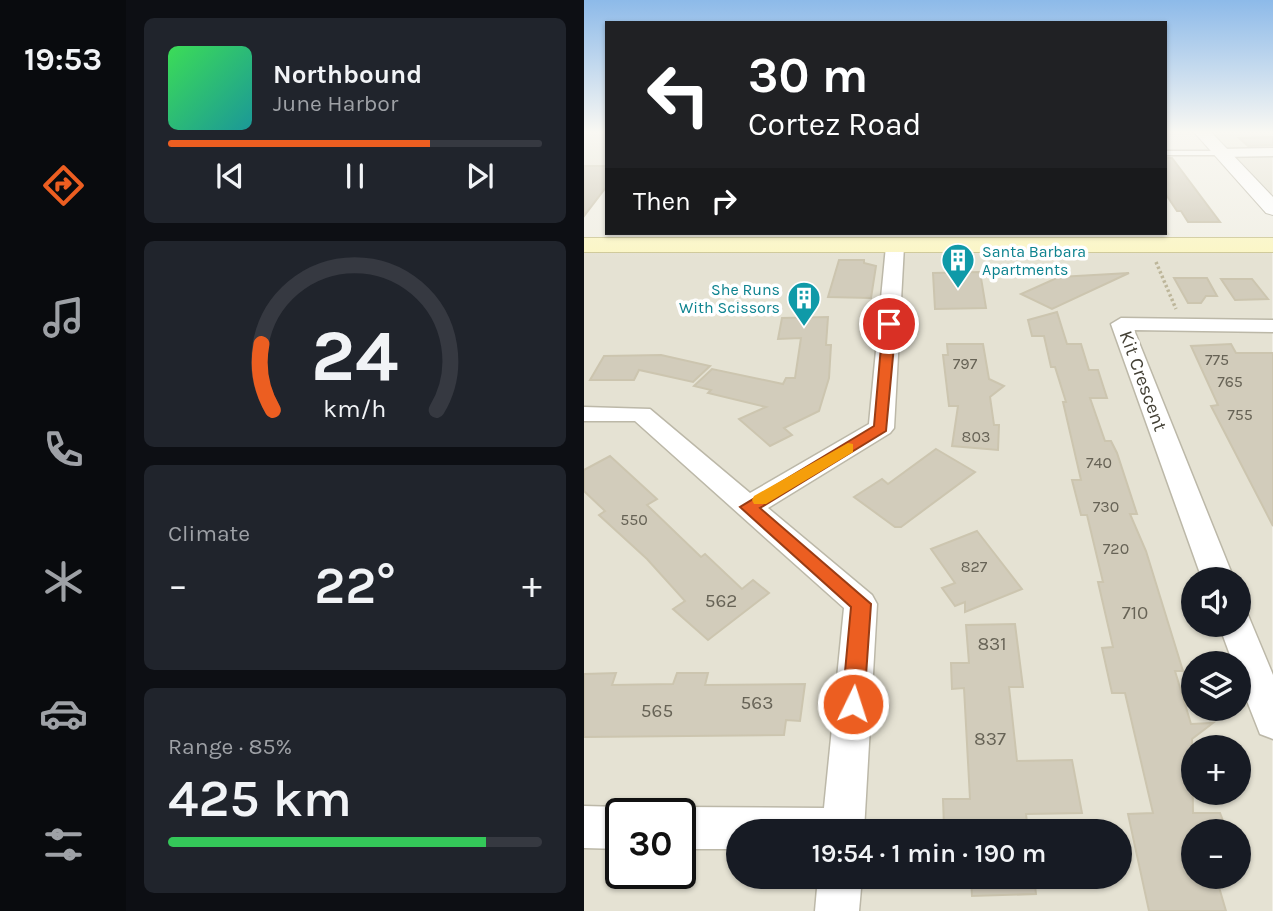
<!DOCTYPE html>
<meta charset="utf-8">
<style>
:root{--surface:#171b24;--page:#20242c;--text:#f1f3f6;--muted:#9ea1a6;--line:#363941;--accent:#ec5e21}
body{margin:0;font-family:Karla,sans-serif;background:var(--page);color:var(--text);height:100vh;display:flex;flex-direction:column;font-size:26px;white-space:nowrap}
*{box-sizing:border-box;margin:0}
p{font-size:23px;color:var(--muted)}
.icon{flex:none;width:38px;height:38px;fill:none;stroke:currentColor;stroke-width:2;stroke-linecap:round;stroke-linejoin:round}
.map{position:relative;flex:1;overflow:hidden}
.sheet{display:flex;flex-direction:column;gap:18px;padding:18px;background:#0d0f14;width:458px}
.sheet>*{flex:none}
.top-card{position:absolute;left:21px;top:21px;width:562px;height:214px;border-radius:0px;box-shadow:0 2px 5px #0004;background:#202124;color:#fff;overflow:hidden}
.fabs{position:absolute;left:597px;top:567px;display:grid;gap:14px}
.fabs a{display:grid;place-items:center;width:70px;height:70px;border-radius:50%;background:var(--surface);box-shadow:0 2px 5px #0004;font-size:35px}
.speed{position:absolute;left:21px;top:798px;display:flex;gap:14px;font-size:35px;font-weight:700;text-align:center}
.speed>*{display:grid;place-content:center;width:91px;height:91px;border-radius:50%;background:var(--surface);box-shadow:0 2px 5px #0004;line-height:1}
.speed .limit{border:4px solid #111;border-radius:10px;background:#fff;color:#111}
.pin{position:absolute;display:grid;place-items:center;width:60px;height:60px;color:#fff;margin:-30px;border:4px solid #fff;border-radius:50%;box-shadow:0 2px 7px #0007}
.me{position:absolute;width:77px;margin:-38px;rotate:4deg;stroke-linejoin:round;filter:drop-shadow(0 0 5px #0008)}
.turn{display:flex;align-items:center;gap:24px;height:147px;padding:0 28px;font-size:32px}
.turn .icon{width:91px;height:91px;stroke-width:2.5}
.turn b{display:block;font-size:49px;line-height:60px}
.then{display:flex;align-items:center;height:66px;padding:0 28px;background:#0003;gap:14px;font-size:26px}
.big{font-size:52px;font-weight:600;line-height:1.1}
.sheet .tile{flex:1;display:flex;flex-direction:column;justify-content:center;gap:10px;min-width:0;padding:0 24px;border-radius:10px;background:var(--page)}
.sheet .dial{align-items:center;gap:0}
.dial svg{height:182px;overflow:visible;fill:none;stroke:var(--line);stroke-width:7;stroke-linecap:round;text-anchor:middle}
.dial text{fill:var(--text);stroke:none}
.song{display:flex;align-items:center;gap:21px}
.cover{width:84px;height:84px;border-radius:10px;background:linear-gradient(135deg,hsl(130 70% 55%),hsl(180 70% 35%))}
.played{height:7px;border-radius:4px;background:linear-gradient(90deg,var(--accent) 70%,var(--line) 70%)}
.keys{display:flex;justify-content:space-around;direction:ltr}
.heat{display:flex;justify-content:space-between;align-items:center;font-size:38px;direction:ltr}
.charge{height:10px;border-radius:5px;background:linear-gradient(90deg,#34c759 85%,var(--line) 0)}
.trip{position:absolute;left:142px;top:819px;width:406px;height:70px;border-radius:35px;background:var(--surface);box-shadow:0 2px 5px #0004;font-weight:600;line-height:70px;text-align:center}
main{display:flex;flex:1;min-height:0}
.dock{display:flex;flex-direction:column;width:126px;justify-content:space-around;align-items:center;background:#090b0e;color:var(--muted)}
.dock .icon{width:49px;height:49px}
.dock .selected{color:var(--accent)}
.dock b{font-size:32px;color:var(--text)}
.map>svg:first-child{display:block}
.residential{fill:#e5e2d3;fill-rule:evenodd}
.building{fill:#d2ccbb;stroke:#ccc5af;stroke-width:2}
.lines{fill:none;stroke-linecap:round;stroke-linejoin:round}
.service-casing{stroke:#bcb8a8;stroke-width:3}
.minor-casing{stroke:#bcb8a8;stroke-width:3}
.tertiary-casing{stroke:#bcb8a8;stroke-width:2}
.secondary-casing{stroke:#cec897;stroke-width:2}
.path{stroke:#bdb69a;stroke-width:3.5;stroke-dasharray:2.5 2.5;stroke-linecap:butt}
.service{fill:#fff;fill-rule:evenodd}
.minor{fill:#fff;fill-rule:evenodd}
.tertiary{fill:#fff;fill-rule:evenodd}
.secondary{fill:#fbf6c5;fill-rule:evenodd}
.route{fill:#ec5e21;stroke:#993d15;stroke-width:2}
.slow{fill:#f59e0b}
.labels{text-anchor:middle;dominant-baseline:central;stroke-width:7;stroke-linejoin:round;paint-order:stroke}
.far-culture-label{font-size:16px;fill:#0d838f;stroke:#fff;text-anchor:start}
.number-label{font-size:16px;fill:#676356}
.street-label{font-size:19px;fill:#434035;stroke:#fff}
.near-number-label{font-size:19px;fill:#676356}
</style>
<main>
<nav class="dock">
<b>19:53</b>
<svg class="icon selected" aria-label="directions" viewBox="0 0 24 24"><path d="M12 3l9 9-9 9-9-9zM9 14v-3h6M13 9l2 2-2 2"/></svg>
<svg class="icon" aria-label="music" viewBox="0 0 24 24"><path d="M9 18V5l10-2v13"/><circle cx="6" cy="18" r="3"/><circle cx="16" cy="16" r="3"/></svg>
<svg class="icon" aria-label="phone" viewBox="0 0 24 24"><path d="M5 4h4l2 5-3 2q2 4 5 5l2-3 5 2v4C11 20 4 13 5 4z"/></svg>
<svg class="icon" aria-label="climate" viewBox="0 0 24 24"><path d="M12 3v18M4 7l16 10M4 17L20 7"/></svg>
<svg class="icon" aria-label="car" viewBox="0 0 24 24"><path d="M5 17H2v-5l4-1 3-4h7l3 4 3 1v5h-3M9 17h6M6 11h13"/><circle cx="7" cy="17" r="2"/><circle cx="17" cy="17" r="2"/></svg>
<svg class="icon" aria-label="filters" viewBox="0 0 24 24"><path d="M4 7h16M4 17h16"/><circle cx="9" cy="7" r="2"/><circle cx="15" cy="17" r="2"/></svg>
</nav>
<section class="sheet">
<div class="tile">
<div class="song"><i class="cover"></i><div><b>Northbound</b><p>June Harbor</p></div></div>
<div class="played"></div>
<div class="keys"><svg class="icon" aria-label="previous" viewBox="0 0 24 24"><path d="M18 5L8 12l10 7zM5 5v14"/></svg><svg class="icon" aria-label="pause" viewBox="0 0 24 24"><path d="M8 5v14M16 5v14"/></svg><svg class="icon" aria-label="next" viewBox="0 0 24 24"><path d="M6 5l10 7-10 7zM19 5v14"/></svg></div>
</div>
<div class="tile dial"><svg viewBox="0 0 100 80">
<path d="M14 69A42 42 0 1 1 86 69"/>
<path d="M14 69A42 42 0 0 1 9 40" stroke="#ec5e21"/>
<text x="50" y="56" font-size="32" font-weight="700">24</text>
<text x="50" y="72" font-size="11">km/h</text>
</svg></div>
<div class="tile"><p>Climate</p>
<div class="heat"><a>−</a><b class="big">22°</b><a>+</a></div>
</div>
<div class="tile"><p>Range · 85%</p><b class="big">425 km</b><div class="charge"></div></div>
</section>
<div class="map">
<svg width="689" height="911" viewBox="0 0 689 911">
<rect width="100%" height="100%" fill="#f1efe5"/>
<g class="residential">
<rect x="0" y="131" width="23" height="47"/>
<polygon points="617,131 688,131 688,204 648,153"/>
<polygon points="581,227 586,235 409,235 409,233 581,233"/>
<path d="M688,238V911H0V244ZM609,579H654V625H609ZM609,663H654V709H609ZM609,747H654V793H609ZM37,814H96V873H37ZM154,831H536V877H154ZM609,831H654V877H609Z"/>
</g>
<g class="building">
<polygon points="689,137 689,145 664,146 655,138"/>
<polygon points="581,158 588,158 636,222 604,222 597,211 593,211 581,193"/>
<polygon points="0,166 23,166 23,186 0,216"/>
<polygon points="255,260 280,260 280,263 292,266 287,298 244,297"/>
<polygon points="396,272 402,308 351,309 349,273"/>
<polygon points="545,273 468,309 437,294 475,277"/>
<polygon points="590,278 623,278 633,296 622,296 617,303 604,303"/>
<polygon points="637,279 668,279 684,299 651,300"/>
<polygon points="473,312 483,344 497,344 505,370 514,370 523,398 506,398 521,441 527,441 533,453 553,514 546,514 562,551 599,671 591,671 607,724 629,723 608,739 609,813 636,813 643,831 609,831 609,877 632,877 642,911 565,911 544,814 569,813 541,693 528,693 518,648 529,647 514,582 519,582 503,515 497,515 488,480 497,480 479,402 482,402 471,367 467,367 460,336 448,336 444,320"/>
<polygon points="244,317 242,345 247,345 245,378 235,411 200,428 208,435 186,446 155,419 182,407 124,393 127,390 110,386 128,369 199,384 202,378 211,378 217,338 194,339 198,318"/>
<polygon points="363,344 399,344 405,379 420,386 406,397 410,425 415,425 414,450 368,446 374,406 365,406 359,355 364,355"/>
<polygon points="647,344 652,353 689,353 689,526 627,406 634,405 607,346"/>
<polygon points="77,355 126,366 109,382 55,370 50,380 6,380 20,356"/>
<polygon points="352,449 391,472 317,527 311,527 270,497 298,479 304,484"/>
<polygon points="26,456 73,499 63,505 117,557 121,554 158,589 169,580 185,593 124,640 89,609 101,601 63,559 15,515 21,511 0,491 0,470"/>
<polygon points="393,531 438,589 381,612 381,602 371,606 358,588 371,583 347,549"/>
<polygon points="431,624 439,687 425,687 433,761 488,760 498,813 442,814 444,831 360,828 359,799 386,799 380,688 368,689 367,663 385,663 382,625"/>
<polygon points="32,673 28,685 89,684 93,673 124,673 121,685 221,684 216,721 202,720 200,735 0,737 0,674"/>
<polygon points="387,877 450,877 452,894 388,896"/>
</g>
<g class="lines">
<defs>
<polygon id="service" points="581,151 637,151 640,153 637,155 581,155"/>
<g id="minor">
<polygon points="689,148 689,156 637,157 630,153 637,149"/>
<polygon points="311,241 320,246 310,428 306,433 184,508 288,595 293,604 280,831 154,831 154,849 96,849 96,814 81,814 96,807 240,808 260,608 51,421 0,421 0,407 66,409 166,493 285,424 302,246"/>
<polygon points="537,318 689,320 689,332 550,330 650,579 618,579 527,324"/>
<polygon points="654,612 664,615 689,675 689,739 676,734 654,678 654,663 649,663 635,625 654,625"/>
<polygon points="0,806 37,807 52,813 37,814 37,849 0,848"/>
<polygon points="234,877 278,877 275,911 231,911"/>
</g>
<polygon id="tertiary" points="609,131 626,131 689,197 689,215 682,213"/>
<rect id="secondary" x="0" y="238" width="689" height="14"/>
</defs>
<use href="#service" class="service-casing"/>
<use href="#minor" class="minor-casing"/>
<use href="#tertiary" class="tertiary-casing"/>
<use href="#secondary" class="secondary-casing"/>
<polyline class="path" points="572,262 592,309"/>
<use href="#service" class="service"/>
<use href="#minor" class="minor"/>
<use href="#tertiary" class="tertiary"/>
<use href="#secondary" class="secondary"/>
</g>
<linearGradient id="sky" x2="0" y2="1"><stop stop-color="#8dbae9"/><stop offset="0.51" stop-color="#f9f8f3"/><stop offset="1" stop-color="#f9f8f3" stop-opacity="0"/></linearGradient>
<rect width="689" height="259" fill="url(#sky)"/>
<polygon class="route" points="305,320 312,324 302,431 176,508 287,604 280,704 277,711 269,714 261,711 258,704 267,607 156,507 290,426 299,324"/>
<polygon class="slow" points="264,443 269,444 269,452 182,504 170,504 168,500 170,496"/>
<defs>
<symbol id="building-pin" viewBox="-11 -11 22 30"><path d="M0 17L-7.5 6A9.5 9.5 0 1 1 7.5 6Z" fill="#0f9aa8" stroke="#fff"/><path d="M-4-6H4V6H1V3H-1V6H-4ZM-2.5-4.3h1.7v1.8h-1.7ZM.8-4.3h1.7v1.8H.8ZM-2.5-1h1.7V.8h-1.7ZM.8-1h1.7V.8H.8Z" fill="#fff"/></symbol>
</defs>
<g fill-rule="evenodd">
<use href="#building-pin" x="355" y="241" width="38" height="52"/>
<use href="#building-pin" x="201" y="279" width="38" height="52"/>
</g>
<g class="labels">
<g class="far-culture-label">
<text x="398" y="251">Santa Barbara<tspan x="398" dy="18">Apartments</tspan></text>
<text x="196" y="289" text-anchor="end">She Runs<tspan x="196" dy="18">With Scissors</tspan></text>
</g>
<g class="number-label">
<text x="633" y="359">775</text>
<text x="381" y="363">797</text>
<text x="646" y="381">765</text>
<text x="656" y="414">755</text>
<text x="392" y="436">803</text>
<text x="515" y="462">740</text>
<text x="522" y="506">730</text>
<text x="50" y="519">550</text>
<text x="532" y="548">720</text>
<text x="390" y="566">827</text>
</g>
<g class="street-label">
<text transform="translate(559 381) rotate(70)">Kit Crescent</text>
</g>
<g class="near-number-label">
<text x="137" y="601">562</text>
<text x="551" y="613">710</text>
<text x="408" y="644">831</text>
<text x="173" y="703">563</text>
<text x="73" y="711">565</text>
<text x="406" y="739">837</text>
</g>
</g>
</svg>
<div class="fabs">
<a><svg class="icon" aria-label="sound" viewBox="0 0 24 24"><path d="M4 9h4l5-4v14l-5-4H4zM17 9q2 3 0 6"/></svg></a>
<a><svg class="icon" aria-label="layers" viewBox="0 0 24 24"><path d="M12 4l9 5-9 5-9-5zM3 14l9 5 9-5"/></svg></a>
<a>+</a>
<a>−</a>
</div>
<div class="speed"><div class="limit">30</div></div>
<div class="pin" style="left:305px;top:324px;background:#d93025"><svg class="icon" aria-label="arrive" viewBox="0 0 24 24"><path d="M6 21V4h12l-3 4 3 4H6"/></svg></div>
<svg class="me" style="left:269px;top:704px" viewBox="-20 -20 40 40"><circle r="17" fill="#ec5e21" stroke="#fff" stroke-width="3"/><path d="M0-11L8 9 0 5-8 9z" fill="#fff"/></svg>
<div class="trip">19:54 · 1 min · 190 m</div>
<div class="top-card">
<div class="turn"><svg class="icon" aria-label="left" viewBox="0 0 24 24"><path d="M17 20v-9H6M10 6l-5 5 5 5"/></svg><div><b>30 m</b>Cortez Road</div></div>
<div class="then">Then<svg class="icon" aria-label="right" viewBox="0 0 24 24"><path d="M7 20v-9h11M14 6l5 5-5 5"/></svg></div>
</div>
</div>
</main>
